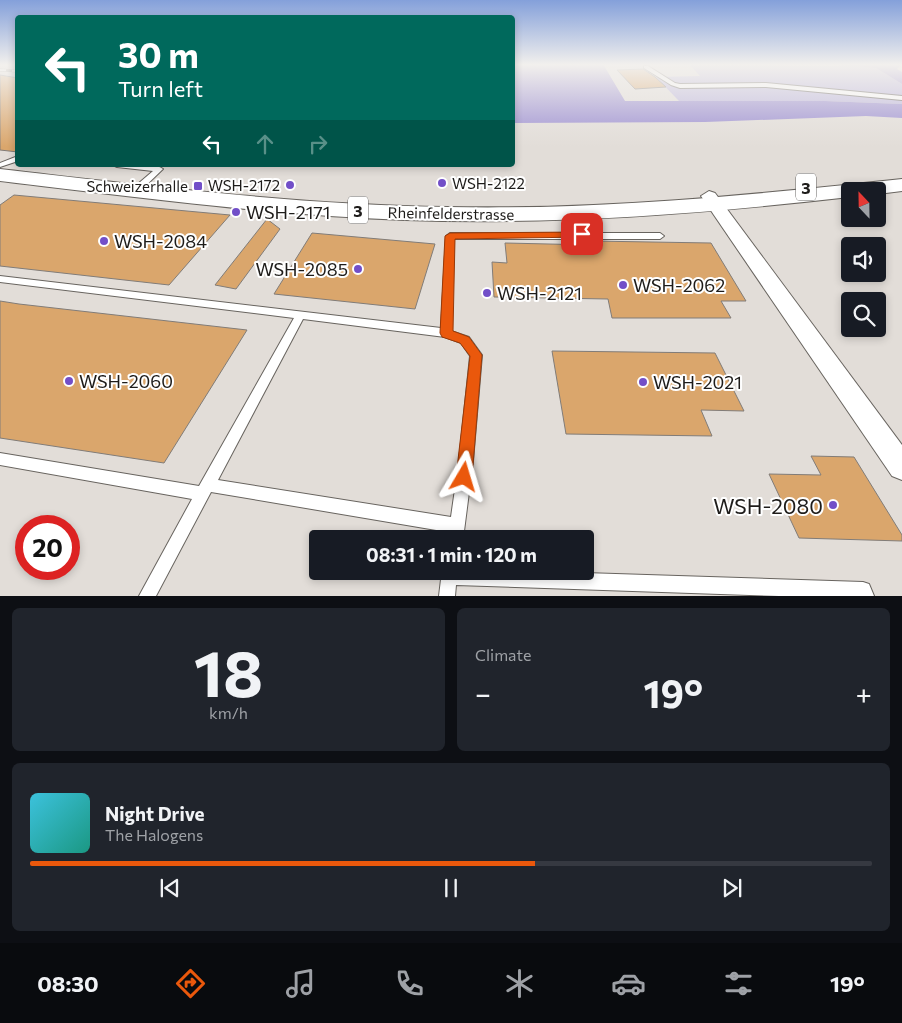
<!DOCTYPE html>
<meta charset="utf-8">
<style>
:root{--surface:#171b24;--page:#20242c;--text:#f1f3f6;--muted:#9ea1a6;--line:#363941;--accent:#ea580c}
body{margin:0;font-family:Commissioner,sans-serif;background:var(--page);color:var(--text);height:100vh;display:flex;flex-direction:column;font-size:19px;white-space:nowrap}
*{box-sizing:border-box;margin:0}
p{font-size:16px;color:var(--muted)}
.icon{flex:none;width:28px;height:28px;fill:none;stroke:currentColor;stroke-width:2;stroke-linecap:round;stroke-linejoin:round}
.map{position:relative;height:596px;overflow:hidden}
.drawer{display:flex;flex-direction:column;gap:12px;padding:12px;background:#0d0f14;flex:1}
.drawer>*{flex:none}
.banner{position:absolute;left:15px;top:15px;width:500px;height:152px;border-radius:5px;box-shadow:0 2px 8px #0003;background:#00695c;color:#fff;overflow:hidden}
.needle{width:32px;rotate:338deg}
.fabs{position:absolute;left:841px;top:182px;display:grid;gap:10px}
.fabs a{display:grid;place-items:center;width:45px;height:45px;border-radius:5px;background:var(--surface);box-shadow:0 2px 8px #0003;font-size:25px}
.speed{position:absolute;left:15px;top:515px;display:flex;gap:10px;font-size:25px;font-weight:700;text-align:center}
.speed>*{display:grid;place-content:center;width:65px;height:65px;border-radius:50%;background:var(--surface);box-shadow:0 2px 8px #0003;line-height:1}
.speed .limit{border:8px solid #d22;background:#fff;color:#111}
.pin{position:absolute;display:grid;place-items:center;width:42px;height:42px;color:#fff;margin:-21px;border-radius:10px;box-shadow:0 2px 8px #0006}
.me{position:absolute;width:55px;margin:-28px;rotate:7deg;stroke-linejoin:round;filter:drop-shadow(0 0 4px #0008)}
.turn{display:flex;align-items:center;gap:18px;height:105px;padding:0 20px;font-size:22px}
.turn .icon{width:65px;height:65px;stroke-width:2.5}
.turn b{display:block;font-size:35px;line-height:42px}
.lanes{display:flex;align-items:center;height:48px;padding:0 20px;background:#0003;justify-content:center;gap:25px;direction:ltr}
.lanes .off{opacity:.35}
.big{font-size:38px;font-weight:700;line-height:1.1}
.drawer .card{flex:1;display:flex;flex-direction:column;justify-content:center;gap:8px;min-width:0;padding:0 18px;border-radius:8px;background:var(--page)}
.drawer .dial{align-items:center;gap:0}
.dial b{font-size:65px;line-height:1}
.song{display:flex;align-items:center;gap:15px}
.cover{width:60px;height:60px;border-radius:8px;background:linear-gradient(135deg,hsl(190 70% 55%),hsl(170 70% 35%))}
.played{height:5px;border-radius:2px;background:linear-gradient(90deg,var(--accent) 60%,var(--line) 60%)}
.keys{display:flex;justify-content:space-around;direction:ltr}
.heat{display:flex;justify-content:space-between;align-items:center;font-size:28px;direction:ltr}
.drawer .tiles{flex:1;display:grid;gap:12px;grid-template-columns:1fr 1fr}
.card:last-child{grid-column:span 2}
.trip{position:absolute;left:309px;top:530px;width:285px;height:50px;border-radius:5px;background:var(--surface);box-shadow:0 2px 8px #0003;font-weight:700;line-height:50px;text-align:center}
.dock{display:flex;height:80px;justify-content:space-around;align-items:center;background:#090b0e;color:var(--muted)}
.dock .icon{width:35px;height:35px}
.dock .current{color:var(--accent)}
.dock b{font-size:22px;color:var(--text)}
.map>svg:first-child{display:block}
.green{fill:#bbb4dd}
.forest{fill:#9c8fd1}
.building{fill:#daa66c;stroke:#817c78}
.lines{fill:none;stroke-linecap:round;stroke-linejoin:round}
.lane-casing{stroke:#68645f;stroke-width:2}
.street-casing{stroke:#68645f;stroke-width:2}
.primary-casing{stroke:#68645f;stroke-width:2}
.lane{fill:#fff;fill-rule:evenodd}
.street{fill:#fff;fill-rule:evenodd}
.primary{fill:#fff;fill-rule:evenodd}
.rail-casing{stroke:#73706c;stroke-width:3}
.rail{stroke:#fff;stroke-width:2;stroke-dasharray:6;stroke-linecap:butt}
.route{fill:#ea580c;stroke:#983908}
.poi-dot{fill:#724fc8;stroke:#fff;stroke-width:2}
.labels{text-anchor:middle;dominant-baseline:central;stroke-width:4;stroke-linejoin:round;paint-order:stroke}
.far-poi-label{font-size:15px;fill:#1e1c1a;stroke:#fff;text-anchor:end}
.far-street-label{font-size:15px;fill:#1e1c1a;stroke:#fff}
.shield{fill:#fff;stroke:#62605f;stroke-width:1}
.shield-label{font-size:16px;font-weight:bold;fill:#1e1c1a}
.poi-label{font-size:18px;fill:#1e1c1a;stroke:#fff;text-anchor:start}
.near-poi-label{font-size:21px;fill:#1e1c1a;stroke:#fff;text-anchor:end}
</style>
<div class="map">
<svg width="902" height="596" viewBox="0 0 902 596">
<rect width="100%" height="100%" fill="#e2ddd8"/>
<polygon class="green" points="689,64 852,66 876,68 902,84 902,104 825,101 679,101 656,77 700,76"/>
<g class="forest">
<polygon points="512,64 603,64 625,101 825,101 902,104 902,118 866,116 705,122 513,123"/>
<polygon points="823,64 902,64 897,69 902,72 902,84 876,68"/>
</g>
<g class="building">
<polygon points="643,69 655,77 666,87 635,89 617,70"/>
<polygon points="0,75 18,78 18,152 0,150"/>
<polygon points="14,195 230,215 169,285 0,266 0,205"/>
<polygon points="267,219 280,229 236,289 215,285"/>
<polygon points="312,233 435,244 415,309 274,294"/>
<polygon points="592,241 711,243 746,301 721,301 731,318 612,318 608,299 494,297 492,262 507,263 505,243 592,245"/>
<polygon points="0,301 19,304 247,330 164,463 0,438"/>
<polygon points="552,351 715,353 744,411 701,410 712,436 566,434"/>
<polygon points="811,456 854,457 902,535 902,541 799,538 769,474 821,475"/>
</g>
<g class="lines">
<defs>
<g id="lane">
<polygon points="644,66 648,66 675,83 680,84 766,83 902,96 902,100 766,87 680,88 671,85 644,68"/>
<polygon points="18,156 18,161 0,167 0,163"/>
<path d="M113,165C126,165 152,162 163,169L138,193H135L131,191L132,189L153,171L117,167Z"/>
<path d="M450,233H660L664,236L660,239H454L451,331L469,337L482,355L473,461L463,539H447L448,532L211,492L156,596H139L192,499L0,465V453L199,486L294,318L0,282V276L441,328L446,236ZM303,319L445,337L461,343L470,356L459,461L451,517L218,480Z"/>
<polygon points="442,571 522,571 863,582 869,584 874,596 779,596 456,585 455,596 439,596"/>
</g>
<polygon id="street" points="709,191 715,193 902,445 902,480 892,476 701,196"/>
<path id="primary" d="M0,169C149,186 298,205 448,207C601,210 751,195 902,179V191L878,194V191H850V197C702,214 555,225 405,220C270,215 135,197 0,181Z"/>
</defs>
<use href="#lane" class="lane-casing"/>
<use href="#street" class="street-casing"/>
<use href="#primary" class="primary-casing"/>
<use href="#lane" class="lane"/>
<use href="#street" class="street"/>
<use href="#primary" class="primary"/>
<defs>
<polyline id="rail" points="0,70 18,71"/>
</defs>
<use href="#rail" class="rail-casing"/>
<use href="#rail" class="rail"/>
</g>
<linearGradient id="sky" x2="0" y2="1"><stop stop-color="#84a0da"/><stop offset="0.44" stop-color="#f2f0ed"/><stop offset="1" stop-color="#f2f0ed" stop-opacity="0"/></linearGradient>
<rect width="902" height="147" fill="url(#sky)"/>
<polygon class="route" points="582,232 585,232 585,237 455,239 453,331 469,337 482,355 472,477 469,482 464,485 458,482 456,477 470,356 460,343 442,337 440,333 445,236 450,233"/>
<g class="poi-dot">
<circle cx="442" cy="183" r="5"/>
<circle cx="290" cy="185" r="5"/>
<rect x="193" y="181" width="10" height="10" rx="2.5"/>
<circle cx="236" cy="212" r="5"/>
<circle cx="104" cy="241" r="5"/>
<circle cx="358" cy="269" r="5"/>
<circle cx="623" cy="285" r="5"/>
<circle cx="487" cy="293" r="5"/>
<circle cx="69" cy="381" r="5"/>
<circle cx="643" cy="382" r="5"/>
<circle cx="833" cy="505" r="5"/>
</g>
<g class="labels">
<g class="far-poi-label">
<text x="452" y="183" text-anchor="start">WSH-2122</text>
<text x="280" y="185">WSH-2172</text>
<text x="188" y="186">Schweizerhalle</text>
</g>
<g class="far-street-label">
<text transform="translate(451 213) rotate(1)">Rheinfelderstrasse</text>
</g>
<g class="shield">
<rect x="796" y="173.5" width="20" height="27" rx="4"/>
<rect x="348" y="196.5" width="20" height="27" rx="4"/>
</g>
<g class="shield-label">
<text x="806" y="187">3</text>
<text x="358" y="210">3</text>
</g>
<g class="poi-label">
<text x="246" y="212">WSH-2171</text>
<text x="114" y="241">WSH-2084</text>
<text x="348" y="269" text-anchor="end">WSH-2085</text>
<text x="633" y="285">WSH-2062</text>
<text x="497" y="293">WSH-2121</text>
<text x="79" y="381">WSH-2060</text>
<text x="653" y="382">WSH-2021</text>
</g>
<g class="near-poi-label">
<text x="823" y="505">WSH-2080</text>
</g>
</g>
</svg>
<div class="fabs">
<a><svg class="needle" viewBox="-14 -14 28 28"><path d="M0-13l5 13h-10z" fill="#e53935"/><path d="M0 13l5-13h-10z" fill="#9ea1a6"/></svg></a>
<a><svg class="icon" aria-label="sound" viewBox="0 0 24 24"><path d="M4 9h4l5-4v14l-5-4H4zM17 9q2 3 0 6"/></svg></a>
<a><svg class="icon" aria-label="search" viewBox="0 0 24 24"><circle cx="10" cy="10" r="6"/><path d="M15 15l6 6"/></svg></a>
</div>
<div class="speed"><div class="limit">20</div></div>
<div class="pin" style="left:582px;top:234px;background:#d93025"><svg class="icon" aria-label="arrive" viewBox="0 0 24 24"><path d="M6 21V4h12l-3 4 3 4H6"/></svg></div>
<svg class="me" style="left:464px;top:477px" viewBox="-20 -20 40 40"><path d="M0-17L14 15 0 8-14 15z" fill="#ea580c" stroke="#fff" stroke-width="4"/></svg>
<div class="trip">08:31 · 1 min · 120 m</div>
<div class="banner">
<div class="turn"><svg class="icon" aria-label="left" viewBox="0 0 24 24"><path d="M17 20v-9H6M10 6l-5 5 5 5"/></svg><div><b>30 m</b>Turn left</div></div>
<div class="lanes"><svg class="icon" aria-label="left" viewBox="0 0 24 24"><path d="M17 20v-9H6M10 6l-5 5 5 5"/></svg><svg class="icon off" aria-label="ahead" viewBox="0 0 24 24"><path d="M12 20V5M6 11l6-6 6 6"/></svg><svg class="icon off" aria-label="right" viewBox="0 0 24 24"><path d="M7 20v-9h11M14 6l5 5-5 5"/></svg></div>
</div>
</div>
<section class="drawer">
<div class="tiles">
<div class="card dial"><b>18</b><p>km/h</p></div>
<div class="card"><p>Climate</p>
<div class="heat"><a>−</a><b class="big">19°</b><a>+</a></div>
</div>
<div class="card">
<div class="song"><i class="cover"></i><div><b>Night Drive</b><p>The Halogens</p></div></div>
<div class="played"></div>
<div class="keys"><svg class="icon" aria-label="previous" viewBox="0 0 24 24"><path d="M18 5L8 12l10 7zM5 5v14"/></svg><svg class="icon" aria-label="pause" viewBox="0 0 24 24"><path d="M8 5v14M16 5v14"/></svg><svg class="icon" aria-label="next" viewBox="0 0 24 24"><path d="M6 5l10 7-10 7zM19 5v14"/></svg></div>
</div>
</div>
</section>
<nav class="dock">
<b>08:30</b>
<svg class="icon current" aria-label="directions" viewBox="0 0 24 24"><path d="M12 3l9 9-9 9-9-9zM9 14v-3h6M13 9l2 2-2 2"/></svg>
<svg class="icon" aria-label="music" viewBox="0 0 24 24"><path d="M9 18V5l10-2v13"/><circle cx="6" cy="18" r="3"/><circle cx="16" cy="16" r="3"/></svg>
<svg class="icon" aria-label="phone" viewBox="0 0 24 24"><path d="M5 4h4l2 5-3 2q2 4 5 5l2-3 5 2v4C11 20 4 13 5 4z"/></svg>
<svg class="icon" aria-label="climate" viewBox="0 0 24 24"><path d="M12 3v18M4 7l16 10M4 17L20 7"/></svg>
<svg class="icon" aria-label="car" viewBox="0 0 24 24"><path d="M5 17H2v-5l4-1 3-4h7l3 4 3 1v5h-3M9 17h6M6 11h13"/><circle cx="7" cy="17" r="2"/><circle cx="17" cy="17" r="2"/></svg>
<svg class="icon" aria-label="filters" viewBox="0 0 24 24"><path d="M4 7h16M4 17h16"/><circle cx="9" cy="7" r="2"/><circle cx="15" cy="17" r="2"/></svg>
<b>19°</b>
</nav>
